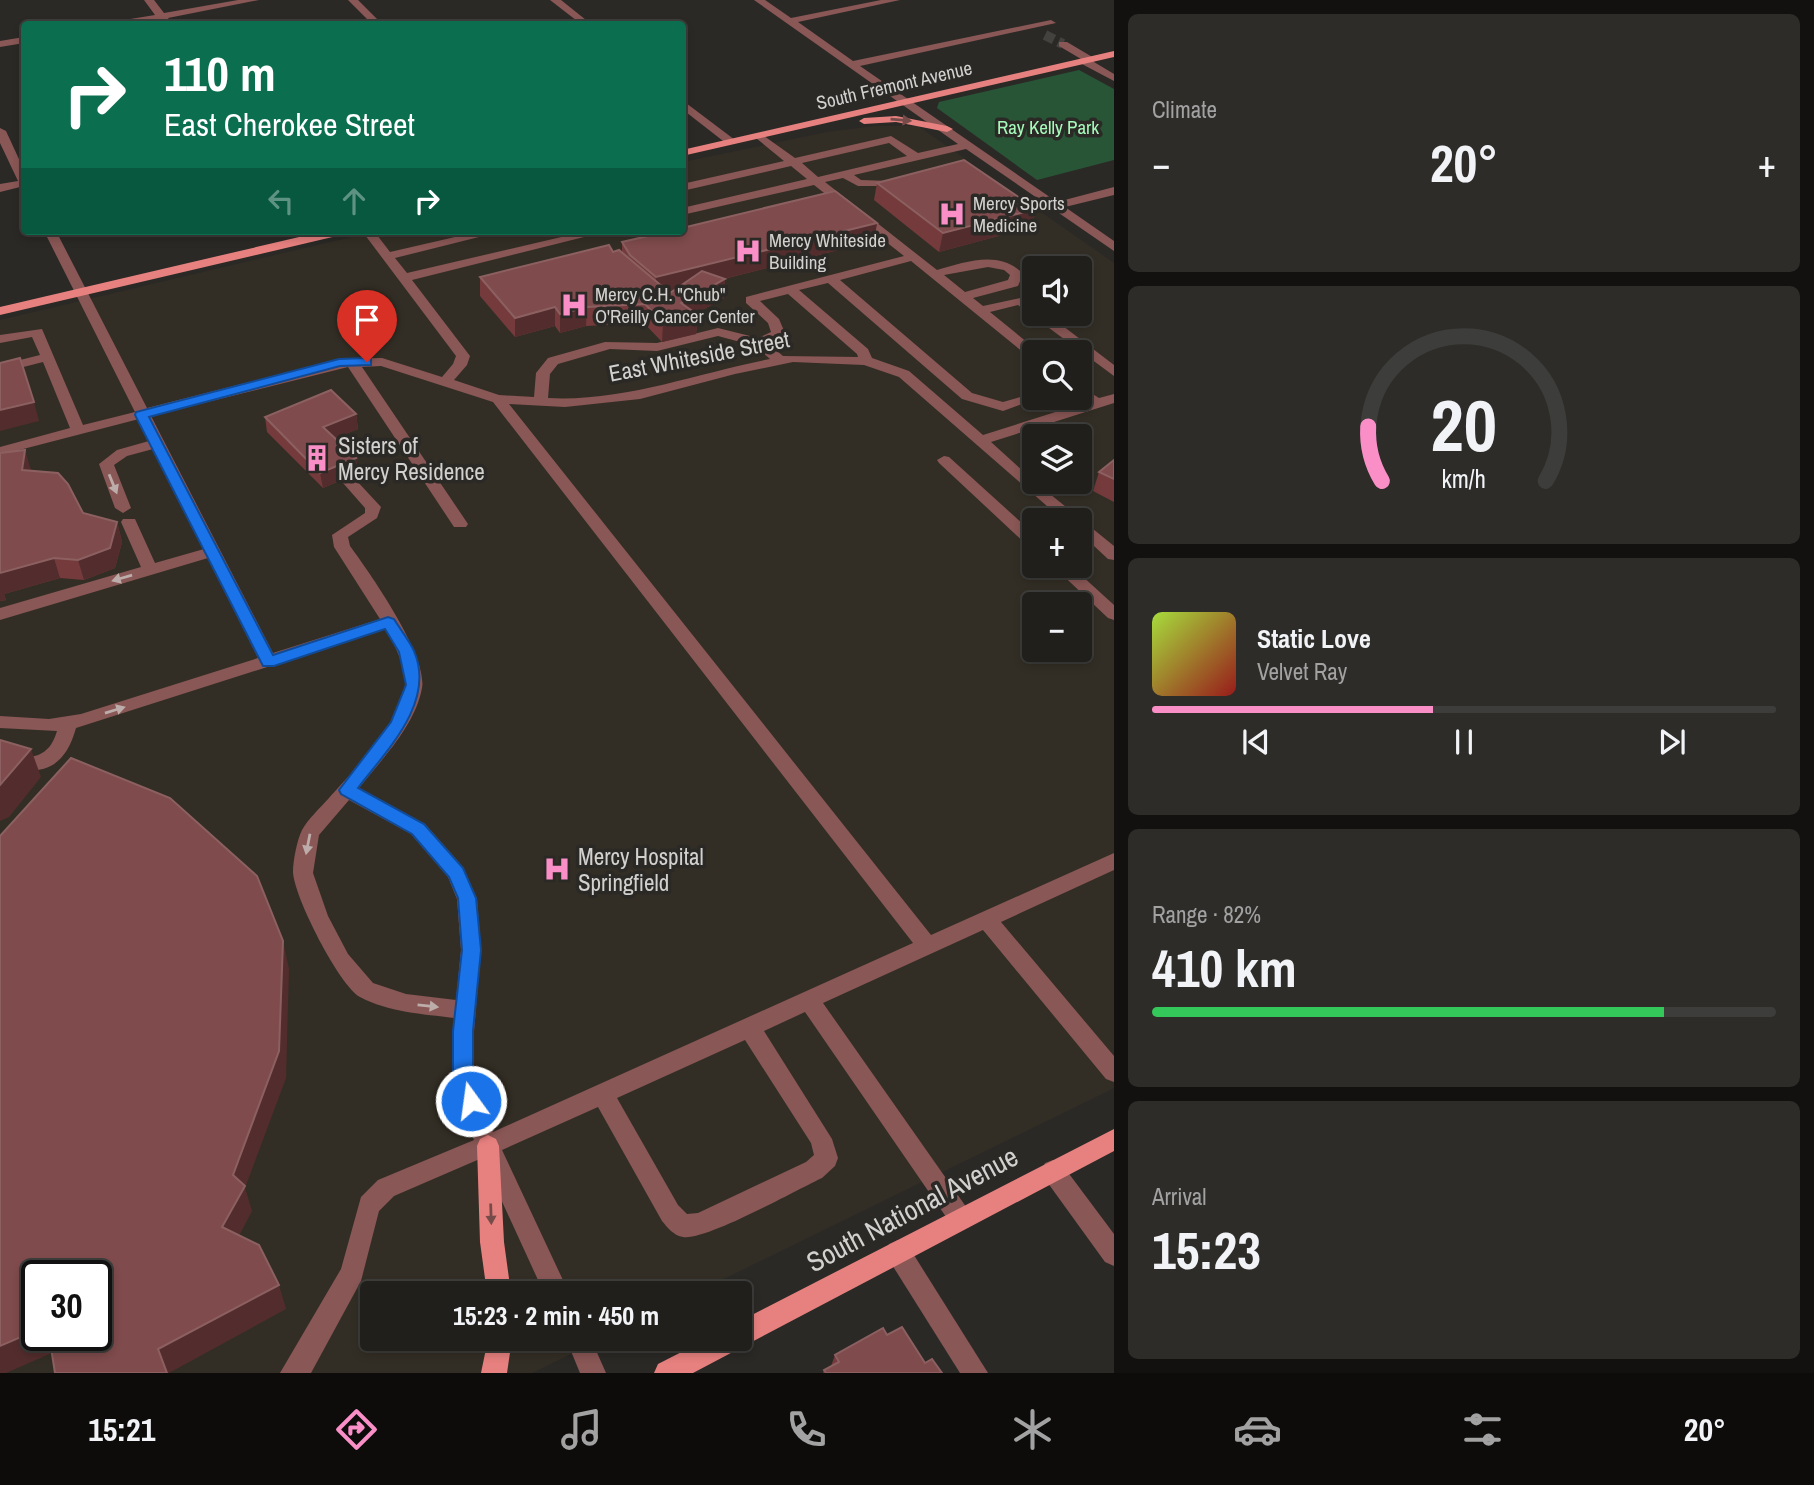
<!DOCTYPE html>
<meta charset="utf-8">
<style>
:root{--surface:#201f1c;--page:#2d2c29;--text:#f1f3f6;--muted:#a2a2a3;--line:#3d3d3b;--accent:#fa8fc7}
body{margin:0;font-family:"Archivo Narrow",sans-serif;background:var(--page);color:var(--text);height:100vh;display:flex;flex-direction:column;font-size:26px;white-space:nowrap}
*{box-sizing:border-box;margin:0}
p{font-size:23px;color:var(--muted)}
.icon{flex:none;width:38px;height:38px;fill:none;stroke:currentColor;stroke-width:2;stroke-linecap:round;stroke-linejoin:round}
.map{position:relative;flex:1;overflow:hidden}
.details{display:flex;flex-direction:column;gap:14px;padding:14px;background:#12110f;width:700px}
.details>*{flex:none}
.top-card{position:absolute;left:21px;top:21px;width:665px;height:214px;border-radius:7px;box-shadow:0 4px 10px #0003,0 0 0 2px var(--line);background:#0b6e4f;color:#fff;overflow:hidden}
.fabs{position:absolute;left:1022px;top:256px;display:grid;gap:14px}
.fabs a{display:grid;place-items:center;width:70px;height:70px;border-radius:7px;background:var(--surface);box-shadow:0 4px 10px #0003,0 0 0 2px var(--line);font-size:35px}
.speed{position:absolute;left:21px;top:1260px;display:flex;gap:14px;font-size:35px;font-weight:700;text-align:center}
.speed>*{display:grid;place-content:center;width:91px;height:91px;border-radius:50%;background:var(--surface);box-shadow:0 4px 10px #0003,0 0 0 2px var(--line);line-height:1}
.speed .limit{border:4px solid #111;border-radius:10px;background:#fff;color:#111}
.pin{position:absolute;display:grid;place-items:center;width:60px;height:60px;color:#fff;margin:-72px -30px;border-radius:50% 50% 50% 0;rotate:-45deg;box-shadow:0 0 7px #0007}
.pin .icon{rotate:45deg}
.me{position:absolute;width:77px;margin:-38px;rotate:346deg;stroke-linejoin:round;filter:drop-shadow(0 0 5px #0008)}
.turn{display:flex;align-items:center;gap:24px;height:147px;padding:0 28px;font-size:32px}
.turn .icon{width:91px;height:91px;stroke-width:2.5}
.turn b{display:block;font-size:49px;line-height:60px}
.lanes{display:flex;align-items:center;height:66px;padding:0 28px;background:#0003;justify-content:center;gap:35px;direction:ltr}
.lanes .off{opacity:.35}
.big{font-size:52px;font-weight:700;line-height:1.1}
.details .widget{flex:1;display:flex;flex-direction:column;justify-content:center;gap:10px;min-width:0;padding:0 24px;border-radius:10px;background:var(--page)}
.details .dial{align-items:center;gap:0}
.dial svg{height:182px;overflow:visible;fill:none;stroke:var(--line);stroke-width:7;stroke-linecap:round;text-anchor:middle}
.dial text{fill:var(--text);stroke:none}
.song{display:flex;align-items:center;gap:21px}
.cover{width:84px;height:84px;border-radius:10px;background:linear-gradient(135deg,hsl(80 70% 55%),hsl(0 70% 35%))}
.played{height:7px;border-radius:4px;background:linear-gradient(90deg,var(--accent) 45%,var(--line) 45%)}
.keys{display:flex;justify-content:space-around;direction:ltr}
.heat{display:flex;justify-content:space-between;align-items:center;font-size:38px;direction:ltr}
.charge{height:10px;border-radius:5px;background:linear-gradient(90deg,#34c759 82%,var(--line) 0)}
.trip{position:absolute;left:360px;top:1281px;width:392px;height:70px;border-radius:7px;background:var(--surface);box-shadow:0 4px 10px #0003,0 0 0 2px var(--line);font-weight:700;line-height:70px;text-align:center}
.tab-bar{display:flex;height:112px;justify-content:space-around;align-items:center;background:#0d0c0b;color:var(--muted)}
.tab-bar .icon{width:49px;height:49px}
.tab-bar .active{color:var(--accent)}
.tab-bar b{font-size:32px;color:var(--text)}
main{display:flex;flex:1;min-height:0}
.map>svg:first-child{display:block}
.built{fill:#332e25;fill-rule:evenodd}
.green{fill:#295537}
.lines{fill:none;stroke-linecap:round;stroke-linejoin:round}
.minor-tunnel{stroke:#44423f;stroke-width:10;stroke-dasharray:10 5;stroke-linecap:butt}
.minor{fill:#895755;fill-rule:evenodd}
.major{fill:#e7817f;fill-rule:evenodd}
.wall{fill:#753b3c}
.shaded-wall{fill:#532d2d}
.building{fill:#7f4b4c;stroke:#8c6060;stroke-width:2}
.oneway{fill:#764c4a}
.oneway2{fill:#bcacaa}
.route{fill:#1a73e8;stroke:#114b97;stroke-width:2}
.labels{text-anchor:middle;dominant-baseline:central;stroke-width:7;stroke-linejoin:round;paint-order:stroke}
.far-street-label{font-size:19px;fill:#d2d1cf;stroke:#2b2926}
.far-park-label{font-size:19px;fill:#a6fabc;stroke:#2b2926}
.far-poi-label{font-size:19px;fill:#d2d1cf;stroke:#2b2926;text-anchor:start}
.street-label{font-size:23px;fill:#d2d1cf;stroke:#2b2926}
.poi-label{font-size:23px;fill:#d2d1cf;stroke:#2b2926;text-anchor:start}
.near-street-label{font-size:28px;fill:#d2d1cf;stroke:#2b2926}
</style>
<main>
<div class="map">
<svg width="1114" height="1373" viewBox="0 0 1114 1373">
<rect width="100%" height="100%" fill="#2b2926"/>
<path class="built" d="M875,126H918L1114,263V1088L695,1293H373V1339H602L532,1373H0V320L377,231H682L683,162L827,132ZM1034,268H1080V313H1034ZM1034,352H1080V397H1034ZM1034,436H1080V481H1034ZM1034,520H1080V565H1034ZM1034,604H1080V649H1034ZM37,1276H96V1335H37Z"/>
<polygon class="green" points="1079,70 1114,89 1114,160 1037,180 937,108 939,102"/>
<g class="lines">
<polyline class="minor-tunnel" points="1045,35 1063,44"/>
<g class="minor">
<polygon points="144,0 154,0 164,13 238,0 259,0 168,18 172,24 162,24 159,20 113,24 118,21 155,15"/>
<polygon points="348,0 358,0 382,24 372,24"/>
<polygon points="550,0 561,0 591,24 581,24"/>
<path d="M754,0H765L791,18L881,0H900L798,22L853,61L1051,20L1056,23L860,66L1057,202L1114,187V195L1065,207L1114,241V251L966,149L854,175L861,180L889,181V185L885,186H858L843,178L825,182L937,270C965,262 1000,249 1023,274L1018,286L973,298L983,306L1025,297L1034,305V313H1046L1114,365V376L1018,305L990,312L1039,352H1034V358L1029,357L911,261L840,280L972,393L1003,402L1034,393V397H1041L1003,411L962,399L828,283L799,290L868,349L872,358L909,371L983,435L1087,402L1080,397V386L1099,398L1114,394V403L991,442L1034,481L1114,546V560L1108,559L1080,533V520H1063L899,377L864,365L793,362L735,374L640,399L565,407L509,404L931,935L1114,853V870L1001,922L1114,1056V1082L1106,1079L983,930L823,1003L969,1211L973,1219L969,1227L961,1230L953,1227L805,1012L764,1031L832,1139L838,1158L835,1166L822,1178C796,1190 706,1241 683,1237C674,1236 667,1227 662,1221L598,1107L502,1150L569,1293H544L482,1158L394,1196L379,1211L361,1281L311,1373H280L341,1269L361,1197L378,1180L474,1140L452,1076L454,1018C423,1014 388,1012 360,997C339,985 294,897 293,872C293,861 297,840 302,830C308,819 320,808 329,798C352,772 404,719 405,684C406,665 394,645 386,629L76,728C64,771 40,776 0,767V753C26,759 48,762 57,731L0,728V716L49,719L81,714L258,658L208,558L0,620V608L141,567L121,522L123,519H135L155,563L204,549L153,449L127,456L114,465L131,508L123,513L115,508L99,464L117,450L149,441L139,419L0,455V447L70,428L43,362L0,373V365L40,355L32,337L0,343V335L42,329L83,425L135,412L44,231H56L147,408L339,359L382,358L442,377L453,364L456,356L362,231H374L390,252L481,231H503L395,258L407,273L587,231H608L412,280L470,356L467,365L454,380L499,395L534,397L536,373L548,358L605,342L657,343L718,328L758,338L771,332L768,323L746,303V297L904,256L814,185L682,215V208L807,179L791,166L682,191V184L784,161L756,138V134L760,133L795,158L891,136L918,153L958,144ZM889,143L907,156L818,177L802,163ZM988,267L1004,270L1010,275L1008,280L965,292L944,275ZM788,294L857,354L858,357L783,356L769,344L785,333L779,319L760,301ZM718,336L755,346L770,359C697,373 624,402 548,398L550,374L558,364L610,349L657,351ZM381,366L493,402L913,943L493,1132L474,1076V1031L481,950L477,899L463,867L425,824L359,788C382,759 415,726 422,688C428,656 370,573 350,546L348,537L377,518L381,507L356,480H346L343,483L365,508V513L332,535L334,547L380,619L273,653L151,416L348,367L454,527H466L468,524L362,367ZM349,800L411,834L448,877L457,899L461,950L456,1000L406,994L373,983L348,954L328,916L313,873L319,835ZM745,1040L811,1143L814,1155L806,1162L698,1213L687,1214L678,1205L617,1098Z"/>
<polygon points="24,37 24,43 0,47 0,41"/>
<polygon points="1059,42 1067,42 1094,58 1094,62 1114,74 1114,81 1080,63 1081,59 1059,46"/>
<polygon points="682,100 735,140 735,144 727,144 682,109"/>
<polygon points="0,128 6,131 24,170 24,186 0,192 0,184 18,181 0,143"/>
<polygon points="944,456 949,457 1034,534 1034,547 1028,546 939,463 937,460"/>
<polygon points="1052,565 1070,565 1114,605 1114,620 1108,618"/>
<polygon points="1053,1160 1061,1163 1114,1234 1114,1266 1105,1262 1045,1179 1041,1171 1045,1163"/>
<polygon points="898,1240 907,1244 988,1373 960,1373 889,1260 886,1252 889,1244"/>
<polygon points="566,1339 591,1339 606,1373 580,1373"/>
</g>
<g class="major">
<polygon points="1114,51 1114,57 682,156 682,150"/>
<polygon points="896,116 947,126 953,129 947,132 896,122 864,124 859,121 864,118"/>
<polygon points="325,231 347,231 341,235 0,315 0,307"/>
<polygon points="1114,1129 1114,1151 693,1373 654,1373 658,1364 707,1339 740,1339 740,1321"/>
<polygon points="488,1135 496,1139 499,1146 504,1242 511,1293 487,1293 480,1242 477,1146 480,1139"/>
<polygon points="488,1339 512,1339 507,1373 481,1373"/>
</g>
</g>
<g class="wall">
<polygon points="877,183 1036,209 1032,227 939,252 874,200"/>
<polygon points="877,223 874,241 724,279 725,279 724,298 695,314 698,315 696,334 662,342 644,323 586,326 560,333 555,326 515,337 480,296 480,277 613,252 622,252 622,242"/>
<polygon points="356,414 358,429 335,438 358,473 323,488 267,432 265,417"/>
<polygon points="0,453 31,470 83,513 117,522 122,542 115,568 84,580 60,578 4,594 6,600 0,601"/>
<polygon points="1114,460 1114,502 1093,491 1099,472"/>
<polygon points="887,1335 925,1363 942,1373 823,1373 824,1370 831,1366 835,1355"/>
</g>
<g class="shaded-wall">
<polygon points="1036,209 1032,227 939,252 943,233"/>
<polygon points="877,223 874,241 655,296 656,277"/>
<polygon points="725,279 724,298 689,317 698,315 696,334 662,342 663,323 681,303"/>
<polygon points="555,307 555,326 515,337 515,318"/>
<polygon points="587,307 586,326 560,333 560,314"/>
<polygon points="34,402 39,421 0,431 0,410"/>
<polygon points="356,414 358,429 325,442 323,427"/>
<polygon points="25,450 31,470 28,489 22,470"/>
<polygon points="356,458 358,473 323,488 320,473"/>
<polygon points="117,522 122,542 115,568 84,580 78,560"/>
<polygon points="54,558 60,578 4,594 6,600 0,601 0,573"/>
<polygon points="31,749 41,777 9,817 0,821 0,785"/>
<polygon points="283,941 289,969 286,1078 245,1188 252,1211 231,1251 222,1227"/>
<polygon points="279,1285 286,1309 169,1373 167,1373 158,1349"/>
<polygon points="37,1330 37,1335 53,1335 61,1349 6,1373 0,1373 0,1346"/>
</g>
<g class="building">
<polygon points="964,160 1036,209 943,233 877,183"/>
<polygon points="835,191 877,223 656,277 630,255 622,242 670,231 682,231 682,228"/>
<polygon points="609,245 613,252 619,250 670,293 702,271 725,279 681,303 698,315 663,323 645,304 587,307 560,314 555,307 515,318 480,277"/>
<polygon points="20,358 34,402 0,410 0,363"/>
<polygon points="331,390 356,414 323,427 356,458 320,473 265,417"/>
<polygon points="25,450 22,470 58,473 68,484 83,513 117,522 110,548 78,560 54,558 0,573 0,453"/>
<polygon points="1114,460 1114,479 1099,472"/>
<polygon points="0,740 31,749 0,785"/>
<polygon points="71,758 170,798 257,876 283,941 279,1051 233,1175 245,1186 222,1227 259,1245 279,1285 158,1349 167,1373 55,1373 49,1335 96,1335 96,1276 37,1276 37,1330 0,1346 0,836"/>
<polygon points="902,1327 925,1363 932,1359 942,1373 826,1373 824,1370 839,1362 835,1355 883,1328 887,1335"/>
</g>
<defs><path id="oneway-solid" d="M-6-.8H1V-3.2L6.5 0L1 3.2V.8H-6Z" transform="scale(1.75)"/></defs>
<g class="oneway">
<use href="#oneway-solid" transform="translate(901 120) rotate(5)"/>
<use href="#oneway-solid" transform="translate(491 1214) rotate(88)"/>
</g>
<g class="oneway2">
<use href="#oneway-solid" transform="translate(113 484) rotate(68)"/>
<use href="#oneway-solid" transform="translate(122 578) rotate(164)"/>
<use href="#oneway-solid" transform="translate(115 710) rotate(-17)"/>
<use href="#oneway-solid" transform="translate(308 844) rotate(101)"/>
<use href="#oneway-solid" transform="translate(428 1006) rotate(6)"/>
</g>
<path class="route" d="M367,358L371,359V365L340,366L149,417L273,655L388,617L394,619C400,629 409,640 414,651C436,702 387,750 358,788L424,824L463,868L476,898L481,950L473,1031V1076L481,1101L478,1108L471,1110L464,1108L453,1076V1031L462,950L458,898L449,877L412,834L341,794L339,790L391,722L406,685L399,652L385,629L274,666H263L135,415L136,412L339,359Z"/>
<defs>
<symbol id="hospital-bare" viewBox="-9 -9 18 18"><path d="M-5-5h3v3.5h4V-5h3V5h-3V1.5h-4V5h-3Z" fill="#fa8fc7" stroke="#2b2926" stroke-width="2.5" paint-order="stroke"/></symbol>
<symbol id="building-bare" viewBox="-9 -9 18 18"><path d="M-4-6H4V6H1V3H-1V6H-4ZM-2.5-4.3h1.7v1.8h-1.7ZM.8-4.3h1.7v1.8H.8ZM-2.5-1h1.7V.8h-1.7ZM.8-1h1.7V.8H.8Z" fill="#fa8fc7" stroke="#2b2926" stroke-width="2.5" paint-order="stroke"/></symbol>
</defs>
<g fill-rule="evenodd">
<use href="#hospital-bare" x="933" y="195" width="38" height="38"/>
<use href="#hospital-bare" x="729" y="232" width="38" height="38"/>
<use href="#hospital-bare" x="555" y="286" width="38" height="38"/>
<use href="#building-bare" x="298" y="439" width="38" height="38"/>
<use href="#hospital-bare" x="538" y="850" width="38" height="38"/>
</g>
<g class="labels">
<g class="far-street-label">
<text transform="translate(894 85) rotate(-13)">South Fremont Avenue</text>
</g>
<g class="far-park-label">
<text x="1048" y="127">Ray Kelly Park</text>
</g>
<g class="far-poi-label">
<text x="973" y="203">Mercy Sports<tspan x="973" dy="22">Medicine</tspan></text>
<text x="769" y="240">Mercy Whiteside<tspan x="769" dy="22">Building</tspan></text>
<text x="595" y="294">Mercy C.H. "Chub"<tspan x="595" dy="22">O'Reilly Cancer Center</tspan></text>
</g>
<g class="street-label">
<text transform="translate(699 356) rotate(-11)">East Whiteside Street</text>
</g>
<g class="poi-label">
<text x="338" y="445">Sisters of<tspan x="338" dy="26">Mercy Residence</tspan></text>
<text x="578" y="856">Mercy Hospital<tspan x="578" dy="26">Springfield</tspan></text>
</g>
<g class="near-street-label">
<text transform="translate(912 1209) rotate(-28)">South National Avenue</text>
</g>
</g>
</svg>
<div class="fabs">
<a><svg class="icon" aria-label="sound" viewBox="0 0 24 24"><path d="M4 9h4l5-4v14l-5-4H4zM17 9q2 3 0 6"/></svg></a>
<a><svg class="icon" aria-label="search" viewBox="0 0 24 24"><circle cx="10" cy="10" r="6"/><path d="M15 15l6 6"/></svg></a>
<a><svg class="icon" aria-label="layers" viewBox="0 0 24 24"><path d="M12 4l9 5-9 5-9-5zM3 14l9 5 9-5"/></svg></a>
<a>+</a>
<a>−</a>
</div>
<div class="speed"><div class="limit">30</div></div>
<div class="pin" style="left:367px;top:362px;background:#d93025"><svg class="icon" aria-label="arrive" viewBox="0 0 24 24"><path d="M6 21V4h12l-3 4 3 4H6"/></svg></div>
<svg class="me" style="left:471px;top:1101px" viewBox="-20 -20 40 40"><circle r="17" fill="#1a73e8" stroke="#fff" stroke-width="3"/><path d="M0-11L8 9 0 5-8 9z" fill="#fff"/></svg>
<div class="trip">15:23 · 2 min · 450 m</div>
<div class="top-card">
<div class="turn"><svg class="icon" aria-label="right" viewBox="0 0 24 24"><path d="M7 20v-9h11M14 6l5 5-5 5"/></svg><div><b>110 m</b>East Cherokee Street</div></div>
<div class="lanes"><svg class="icon off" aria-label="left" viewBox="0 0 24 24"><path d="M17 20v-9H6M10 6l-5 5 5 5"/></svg><svg class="icon off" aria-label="ahead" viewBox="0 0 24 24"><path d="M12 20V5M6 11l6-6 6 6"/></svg><svg class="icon" aria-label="right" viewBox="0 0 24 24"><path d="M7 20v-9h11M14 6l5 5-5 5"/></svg></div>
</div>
</div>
<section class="details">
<div class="widget"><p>Climate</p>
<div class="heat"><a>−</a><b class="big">20°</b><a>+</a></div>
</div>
<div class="widget dial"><svg viewBox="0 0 100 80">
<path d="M14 69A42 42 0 1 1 86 69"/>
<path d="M14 69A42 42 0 0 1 8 45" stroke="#fa8fc7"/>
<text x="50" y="56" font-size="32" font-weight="700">20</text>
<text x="50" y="72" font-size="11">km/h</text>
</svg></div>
<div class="widget">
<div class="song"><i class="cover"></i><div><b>Static Love</b><p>Velvet Ray</p></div></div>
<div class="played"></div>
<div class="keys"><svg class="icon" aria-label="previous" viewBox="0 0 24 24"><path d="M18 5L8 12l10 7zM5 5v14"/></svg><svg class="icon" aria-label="pause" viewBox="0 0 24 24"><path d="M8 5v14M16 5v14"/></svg><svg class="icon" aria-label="next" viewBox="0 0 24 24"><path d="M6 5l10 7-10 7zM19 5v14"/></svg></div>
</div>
<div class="widget"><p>Range · 82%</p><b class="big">410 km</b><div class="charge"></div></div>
<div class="widget"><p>Arrival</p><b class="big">15:23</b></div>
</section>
</main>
<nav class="tab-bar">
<b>15:21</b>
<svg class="icon active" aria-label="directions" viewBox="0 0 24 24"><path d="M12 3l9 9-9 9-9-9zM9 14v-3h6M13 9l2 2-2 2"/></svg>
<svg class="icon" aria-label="music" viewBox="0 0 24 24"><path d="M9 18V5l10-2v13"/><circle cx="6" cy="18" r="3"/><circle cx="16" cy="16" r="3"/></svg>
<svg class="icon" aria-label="phone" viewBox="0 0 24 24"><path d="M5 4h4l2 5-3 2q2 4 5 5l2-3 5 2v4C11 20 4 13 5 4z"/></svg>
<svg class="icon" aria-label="climate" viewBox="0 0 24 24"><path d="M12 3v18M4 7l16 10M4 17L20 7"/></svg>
<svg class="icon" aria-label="car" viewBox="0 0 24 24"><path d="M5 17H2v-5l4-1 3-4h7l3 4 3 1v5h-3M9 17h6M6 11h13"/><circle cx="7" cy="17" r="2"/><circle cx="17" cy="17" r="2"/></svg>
<svg class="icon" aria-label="filters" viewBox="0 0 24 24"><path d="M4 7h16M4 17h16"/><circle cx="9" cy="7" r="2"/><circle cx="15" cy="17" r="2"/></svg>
<b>20°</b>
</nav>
